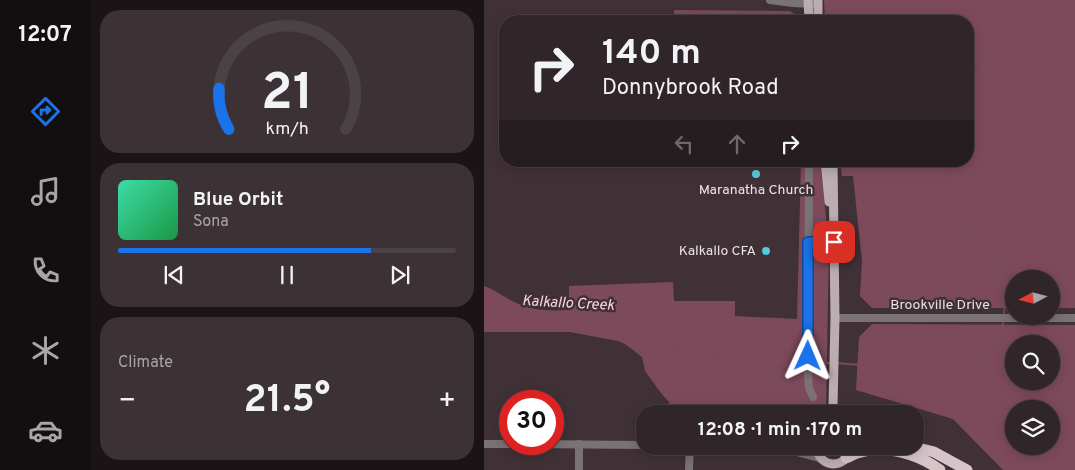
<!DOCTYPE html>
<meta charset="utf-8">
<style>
:root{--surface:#302528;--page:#3c3134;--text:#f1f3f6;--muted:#a8a5a8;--line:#4b4245;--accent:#1a73e8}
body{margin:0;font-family:Overpass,sans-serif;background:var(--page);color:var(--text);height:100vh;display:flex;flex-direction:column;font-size:19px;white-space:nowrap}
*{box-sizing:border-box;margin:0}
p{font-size:16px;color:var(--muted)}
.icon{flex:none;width:28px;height:28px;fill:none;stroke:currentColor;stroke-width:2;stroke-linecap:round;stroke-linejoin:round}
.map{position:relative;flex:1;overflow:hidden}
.drawer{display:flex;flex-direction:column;gap:10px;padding:10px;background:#1a1416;width:394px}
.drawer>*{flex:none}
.guide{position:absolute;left:15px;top:15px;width:475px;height:152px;border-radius:20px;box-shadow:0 2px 12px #0003,0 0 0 1px var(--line);background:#302528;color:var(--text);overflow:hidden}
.needle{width:32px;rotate:263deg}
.controls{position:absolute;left:521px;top:270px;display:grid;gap:10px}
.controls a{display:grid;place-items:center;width:55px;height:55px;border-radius:50%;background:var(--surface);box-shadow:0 2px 12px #0003,0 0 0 1px var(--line);font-size:25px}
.speed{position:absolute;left:15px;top:390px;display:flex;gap:10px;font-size:25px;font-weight:700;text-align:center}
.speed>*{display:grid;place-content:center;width:65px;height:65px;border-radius:50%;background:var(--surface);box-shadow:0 2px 12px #0003,0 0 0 1px var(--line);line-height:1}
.speed .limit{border:8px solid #d22;background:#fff;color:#111}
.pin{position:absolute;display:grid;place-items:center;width:42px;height:42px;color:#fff;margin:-21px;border-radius:10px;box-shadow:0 2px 8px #0006}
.me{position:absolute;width:55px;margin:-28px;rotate:1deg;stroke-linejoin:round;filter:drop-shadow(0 0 4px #0008)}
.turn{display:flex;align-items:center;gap:18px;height:105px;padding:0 20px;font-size:22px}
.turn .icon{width:65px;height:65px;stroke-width:2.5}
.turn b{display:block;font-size:35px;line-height:42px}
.lanes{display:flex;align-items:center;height:48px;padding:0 20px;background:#0003;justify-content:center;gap:25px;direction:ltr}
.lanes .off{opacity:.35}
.big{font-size:38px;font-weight:700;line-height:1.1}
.drawer .tile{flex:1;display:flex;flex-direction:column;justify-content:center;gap:8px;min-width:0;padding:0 18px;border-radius:20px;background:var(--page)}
.drawer .dial{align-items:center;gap:0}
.dial svg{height:130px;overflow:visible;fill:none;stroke:var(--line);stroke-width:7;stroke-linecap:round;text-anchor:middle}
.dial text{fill:var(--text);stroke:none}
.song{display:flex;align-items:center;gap:15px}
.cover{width:60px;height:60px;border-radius:8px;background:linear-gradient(135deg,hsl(160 70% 55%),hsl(140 70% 35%))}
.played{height:5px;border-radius:2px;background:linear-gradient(90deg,var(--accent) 75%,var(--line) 75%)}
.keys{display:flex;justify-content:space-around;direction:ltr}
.heat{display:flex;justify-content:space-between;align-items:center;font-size:28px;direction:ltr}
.trip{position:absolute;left:152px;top:405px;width:288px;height:50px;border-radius:20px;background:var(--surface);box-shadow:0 2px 12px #0003,0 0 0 1px var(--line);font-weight:700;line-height:50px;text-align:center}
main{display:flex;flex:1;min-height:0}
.dock{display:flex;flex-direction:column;width:90px;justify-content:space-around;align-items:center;background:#130f10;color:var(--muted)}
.dock .icon{width:35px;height:35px}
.dock .active{color:var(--accent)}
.dock b{font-size:22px;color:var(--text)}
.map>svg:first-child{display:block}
.green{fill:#7d4a5b;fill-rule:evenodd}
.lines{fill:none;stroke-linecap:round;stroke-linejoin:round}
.stream{stroke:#764b5e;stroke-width:2}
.minor{stroke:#7a7274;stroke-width:8}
.major{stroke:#bcadb1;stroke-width:9}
.highway{stroke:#d7c4c9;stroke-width:11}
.route-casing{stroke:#114b97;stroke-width:12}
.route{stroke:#1a73e8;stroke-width:9}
.poi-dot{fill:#53cbdb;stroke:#403136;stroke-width:2}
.labels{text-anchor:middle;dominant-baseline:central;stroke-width:5;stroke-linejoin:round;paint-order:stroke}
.poi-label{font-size:14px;fill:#ece3e5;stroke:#403136}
.street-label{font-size:14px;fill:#ece3e5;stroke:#403136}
.water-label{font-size:15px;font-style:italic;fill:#ffd6e2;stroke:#403136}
</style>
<main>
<nav class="dock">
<b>12:07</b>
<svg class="icon active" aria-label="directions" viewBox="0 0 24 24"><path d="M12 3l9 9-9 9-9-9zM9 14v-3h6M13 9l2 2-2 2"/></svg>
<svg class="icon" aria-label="music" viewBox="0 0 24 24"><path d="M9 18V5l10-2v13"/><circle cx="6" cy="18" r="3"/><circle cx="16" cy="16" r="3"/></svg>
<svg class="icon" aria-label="phone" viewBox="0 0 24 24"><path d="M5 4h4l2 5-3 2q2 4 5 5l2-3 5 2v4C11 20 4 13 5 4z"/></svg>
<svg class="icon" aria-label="climate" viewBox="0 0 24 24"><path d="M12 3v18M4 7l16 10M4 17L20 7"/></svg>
<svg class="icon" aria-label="car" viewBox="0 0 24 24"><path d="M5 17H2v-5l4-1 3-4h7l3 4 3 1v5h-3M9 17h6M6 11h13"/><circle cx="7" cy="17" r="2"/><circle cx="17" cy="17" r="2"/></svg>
</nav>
<section class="drawer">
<div class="tile dial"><svg viewBox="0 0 100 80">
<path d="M14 69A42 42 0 1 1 86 69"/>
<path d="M14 69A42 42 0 0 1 8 44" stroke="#1a73e8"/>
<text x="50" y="56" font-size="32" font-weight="700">21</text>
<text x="50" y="72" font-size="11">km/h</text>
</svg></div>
<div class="tile">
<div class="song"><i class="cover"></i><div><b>Blue Orbit</b><p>Sona</p></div></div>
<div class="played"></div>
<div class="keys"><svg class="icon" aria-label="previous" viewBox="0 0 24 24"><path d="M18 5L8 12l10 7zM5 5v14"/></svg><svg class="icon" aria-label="pause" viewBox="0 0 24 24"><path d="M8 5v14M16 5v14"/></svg><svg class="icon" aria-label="next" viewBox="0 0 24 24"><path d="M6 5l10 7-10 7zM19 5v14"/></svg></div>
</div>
<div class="tile"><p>Climate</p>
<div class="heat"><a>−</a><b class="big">21.5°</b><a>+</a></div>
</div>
</section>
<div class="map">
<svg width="592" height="470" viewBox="0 0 592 470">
<rect width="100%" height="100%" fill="#403136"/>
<g class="green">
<polygon points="340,0 591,0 591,308 568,308 568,279 530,279 530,308 388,308 376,296 378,261 369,176 358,176 356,161 484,161 484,21 341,21"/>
<polygon points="190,10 306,11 320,21 190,21"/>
<path d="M317,161H336L345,245L342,405L338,414H185V402L177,393L161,371L158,357L141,344L134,341L86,332H0V286C10,289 18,296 28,301C47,311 64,311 85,310V286L189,282L190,301H251V316L313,319Z"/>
<path d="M388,324L591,325V470H519L469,419L372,390L375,337ZM530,344H568V381H530ZM530,409H568V446H530Z"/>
</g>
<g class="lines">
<g class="stream">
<polyline points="484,86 491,70 507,52 517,25 521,0"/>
<polyline points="464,161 462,181 470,214 488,243 513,257 524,275 520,313"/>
<polyline points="0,308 26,313 62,315 91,314 110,315 138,318 161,328 186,344 196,349 216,350 227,354 237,359 290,368 308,368 318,363 322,363"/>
<polyline points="327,363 347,363"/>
<path d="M352,363C368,365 386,364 402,367C412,369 421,374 431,376C445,379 491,371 501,361C510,351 514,336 519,323"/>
</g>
<g class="minor">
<polyline points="286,0 309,3 329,4"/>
<polyline points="325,161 324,374 325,388 329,397"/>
<polyline points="324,241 350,241"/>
<polyline points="351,318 592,318"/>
<polyline points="0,444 26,444"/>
<polyline points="44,444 161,445"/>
<polyline points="290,446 335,458"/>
<polyline points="95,470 95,444"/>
<polyline points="205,470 206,446"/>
</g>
<g class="major">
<polyline points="324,0 325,21"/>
<polyline points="334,0 334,21"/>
<polyline points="341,161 345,202"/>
<polyline points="349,161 351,318 349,406 352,414"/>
<path d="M332,446C335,470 364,470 367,446"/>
</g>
<g class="highway">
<polyline points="426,446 450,452 483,470"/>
<path d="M362,458C367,456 371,453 377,452C402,444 436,455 456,470"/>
</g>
</g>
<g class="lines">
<defs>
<polyline id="route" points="324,356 324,242 350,242"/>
</defs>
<use href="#route" class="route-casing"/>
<use href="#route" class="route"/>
</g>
<g class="poi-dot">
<circle cx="272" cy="174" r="5"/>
<circle cx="282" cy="251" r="5"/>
</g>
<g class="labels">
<g class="poi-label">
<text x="272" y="190">Maranatha Church</text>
<text x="272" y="251" text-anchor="end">Kalkallo CFA</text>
</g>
<g class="street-label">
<text x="456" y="305">Brookville Drive</text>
</g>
<g class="water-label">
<text transform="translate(84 304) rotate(3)">Kalkallo Creek</text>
</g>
</g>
</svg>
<div class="controls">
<a><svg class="needle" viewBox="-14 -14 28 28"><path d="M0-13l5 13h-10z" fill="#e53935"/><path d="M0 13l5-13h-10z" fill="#a8a5a8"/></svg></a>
<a><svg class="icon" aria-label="search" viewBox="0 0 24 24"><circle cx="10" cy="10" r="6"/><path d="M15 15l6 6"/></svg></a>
<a><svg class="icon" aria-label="layers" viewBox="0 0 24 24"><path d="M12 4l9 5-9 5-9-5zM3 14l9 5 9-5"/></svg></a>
</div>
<div class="speed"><div class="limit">30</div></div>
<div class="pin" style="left:350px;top:242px;background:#d93025"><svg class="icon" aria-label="arrive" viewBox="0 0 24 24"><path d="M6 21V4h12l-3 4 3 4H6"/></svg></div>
<svg class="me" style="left:324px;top:356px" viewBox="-20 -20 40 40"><path d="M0-17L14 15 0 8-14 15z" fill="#1a73e8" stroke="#fff" stroke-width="4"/></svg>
<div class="trip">12:08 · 1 min · 170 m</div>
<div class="guide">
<div class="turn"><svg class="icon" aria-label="right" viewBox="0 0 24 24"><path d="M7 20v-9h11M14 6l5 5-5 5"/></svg><div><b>140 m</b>Donnybrook Road</div></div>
<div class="lanes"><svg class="icon off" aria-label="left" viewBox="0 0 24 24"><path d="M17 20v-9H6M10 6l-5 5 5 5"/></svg><svg class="icon off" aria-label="ahead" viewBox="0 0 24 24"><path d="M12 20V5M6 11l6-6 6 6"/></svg><svg class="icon" aria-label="right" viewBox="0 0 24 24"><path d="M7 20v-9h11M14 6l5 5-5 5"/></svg></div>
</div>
</div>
</main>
